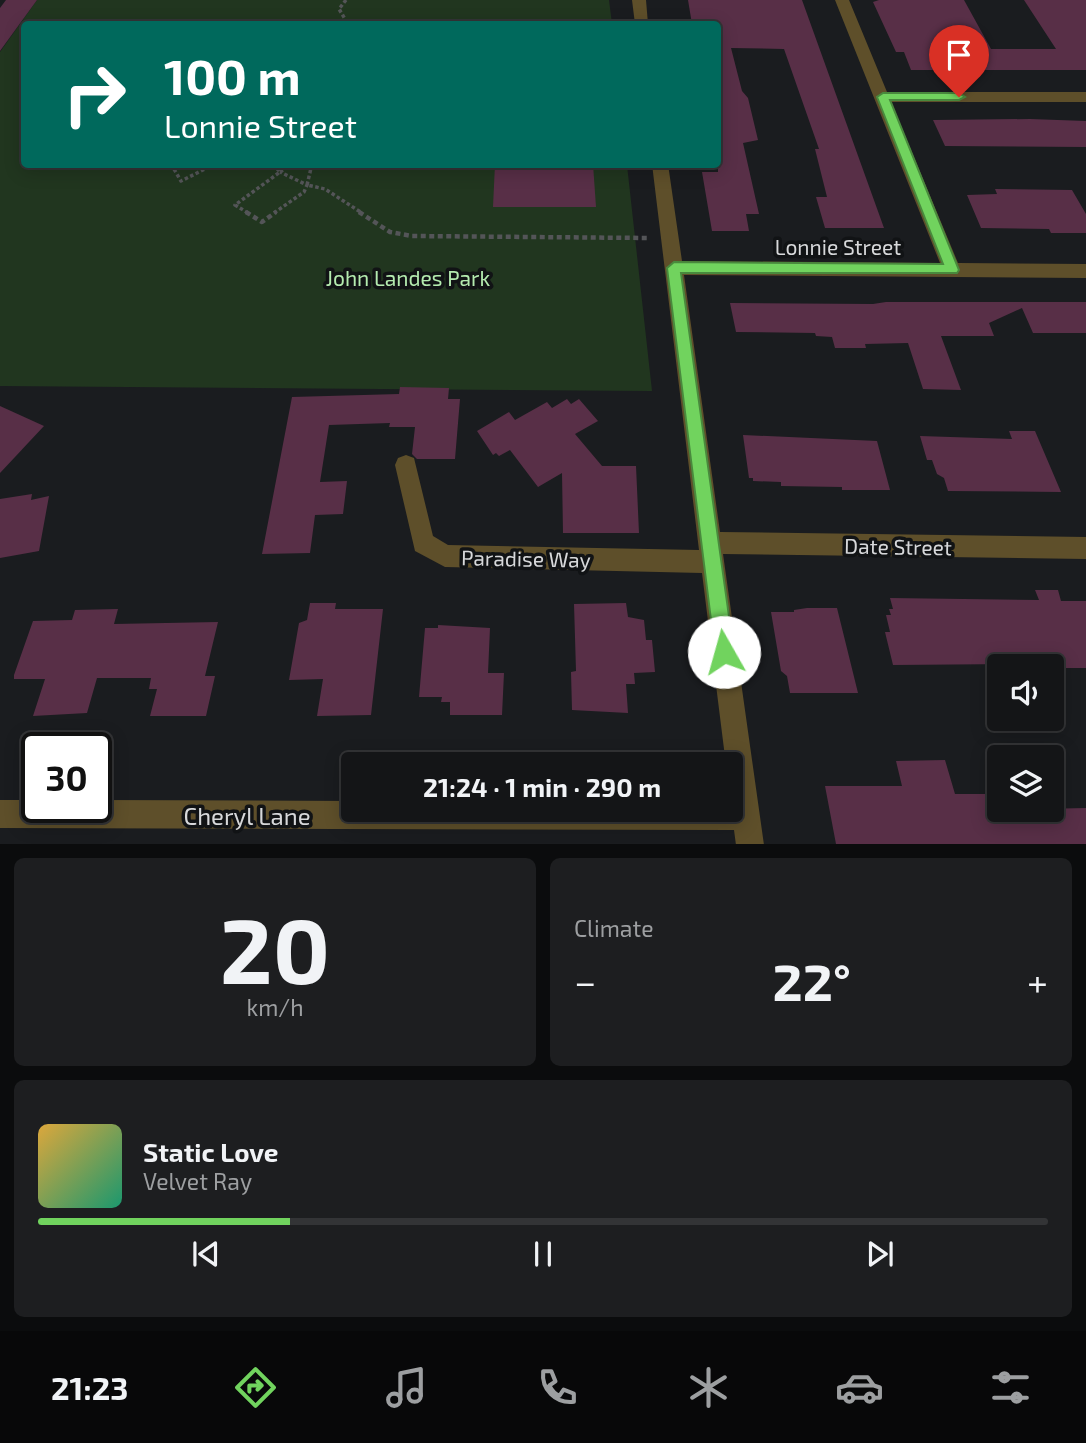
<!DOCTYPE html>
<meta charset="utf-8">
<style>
:root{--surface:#141517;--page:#1d1e20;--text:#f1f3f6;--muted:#9d9fa1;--line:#333436;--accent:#71d35e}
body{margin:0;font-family:"Exo 2",sans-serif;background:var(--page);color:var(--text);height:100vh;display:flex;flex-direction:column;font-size:26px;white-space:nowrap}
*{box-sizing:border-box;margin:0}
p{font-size:23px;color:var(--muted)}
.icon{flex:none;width:38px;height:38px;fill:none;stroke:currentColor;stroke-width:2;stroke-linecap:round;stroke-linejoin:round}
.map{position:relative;height:844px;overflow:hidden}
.drawer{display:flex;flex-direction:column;gap:14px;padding:14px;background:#0b0c0d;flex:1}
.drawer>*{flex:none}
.banner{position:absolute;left:21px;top:21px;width:700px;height:147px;border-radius:7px;box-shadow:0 4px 18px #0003,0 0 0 2px var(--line);background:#00695c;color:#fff;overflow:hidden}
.buttons{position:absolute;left:987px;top:654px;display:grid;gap:14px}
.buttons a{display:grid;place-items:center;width:77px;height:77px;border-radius:7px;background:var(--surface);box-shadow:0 4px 18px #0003,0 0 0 2px var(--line);font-size:35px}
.speed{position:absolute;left:21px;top:732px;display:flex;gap:14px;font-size:35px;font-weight:700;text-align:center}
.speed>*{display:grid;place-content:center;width:91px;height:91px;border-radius:50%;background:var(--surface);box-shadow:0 4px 18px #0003,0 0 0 2px var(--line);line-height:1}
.speed .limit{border:4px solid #111;border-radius:10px;background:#fff;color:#111}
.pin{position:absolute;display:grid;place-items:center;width:60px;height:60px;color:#fff;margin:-72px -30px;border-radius:50% 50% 50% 0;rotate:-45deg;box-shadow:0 0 7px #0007}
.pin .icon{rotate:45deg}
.me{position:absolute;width:77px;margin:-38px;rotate:353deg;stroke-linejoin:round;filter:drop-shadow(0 0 5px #0008)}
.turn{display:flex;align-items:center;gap:24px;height:147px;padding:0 28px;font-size:32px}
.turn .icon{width:91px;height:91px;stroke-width:2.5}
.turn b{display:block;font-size:49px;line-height:60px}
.big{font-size:52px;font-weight:700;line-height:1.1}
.drawer .widget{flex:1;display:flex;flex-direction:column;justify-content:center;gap:10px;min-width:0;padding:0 24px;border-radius:10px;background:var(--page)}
.drawer .dial{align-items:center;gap:0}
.dial b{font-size:91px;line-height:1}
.song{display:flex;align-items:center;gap:21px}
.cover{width:84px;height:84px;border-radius:10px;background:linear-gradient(135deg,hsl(40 70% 55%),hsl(160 70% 35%))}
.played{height:7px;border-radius:4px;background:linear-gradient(90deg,var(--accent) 25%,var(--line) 25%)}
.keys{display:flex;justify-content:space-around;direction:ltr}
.heat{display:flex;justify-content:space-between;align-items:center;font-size:38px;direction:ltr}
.drawer .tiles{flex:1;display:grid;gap:14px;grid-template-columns:1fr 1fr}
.widget:last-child{grid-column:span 2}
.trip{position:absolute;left:341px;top:752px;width:402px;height:70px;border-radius:7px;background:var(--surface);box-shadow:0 4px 18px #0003,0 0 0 2px var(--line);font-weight:700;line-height:70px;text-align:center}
.dock{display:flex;height:112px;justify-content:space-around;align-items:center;background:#080809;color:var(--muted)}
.dock .icon{width:49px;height:49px}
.dock .selected{color:var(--accent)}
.dock b{font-size:32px;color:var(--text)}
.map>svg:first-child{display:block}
.green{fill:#21361f}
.building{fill:#582f47}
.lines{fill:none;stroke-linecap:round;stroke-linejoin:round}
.path-far1{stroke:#545558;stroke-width:3.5;stroke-dasharray:3.5 2.5;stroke-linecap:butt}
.path{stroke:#545558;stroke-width:4.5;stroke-dasharray:5 3.5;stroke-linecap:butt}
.street{fill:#5e4f2a;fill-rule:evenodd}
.route{fill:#71d35e;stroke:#49893d;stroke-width:2}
.labels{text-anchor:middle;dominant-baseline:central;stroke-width:7;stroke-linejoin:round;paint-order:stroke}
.street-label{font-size:21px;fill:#d7d8da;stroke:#111315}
.park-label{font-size:21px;fill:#b4ebaf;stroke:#111315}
.near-street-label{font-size:24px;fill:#d7d8da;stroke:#111315}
</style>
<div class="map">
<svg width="1086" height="845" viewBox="0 0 1086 845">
<rect width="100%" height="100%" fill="#1a1c1f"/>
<polygon class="green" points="37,0 609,0 612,24 24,24 24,164 627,165 652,391 0,386 0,52"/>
<g class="building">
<polygon points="6,0 37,0 0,51 0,8"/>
<polygon points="688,0 802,0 884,228 825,228 816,197 827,197 815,149 819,149 784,49 731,48 742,91 748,98 758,140 743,143 759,214 746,214 749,231 712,231 702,172 718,172 718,24 692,24"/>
<polygon points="879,0 964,0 991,49 1056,49 1024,0 1086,0 1086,70 911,70 904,52 896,52 873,2"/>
<polygon points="1030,119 1086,121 1086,147 945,146 933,120"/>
<polygon points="495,164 593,164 596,207 493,207"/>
<polygon points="995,189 1072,190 1086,214 1086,233 1051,233 1049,229 981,228 967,195 997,194"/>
<polygon points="886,302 1086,302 1086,333 1033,333 1022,308 989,323 994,336 941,336 961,390 923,389 908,343 865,344 866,348 835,348 832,337 816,336 815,333 736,332 730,303 873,304"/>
<polygon points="400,387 449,388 448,399 460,399 455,459 417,459 412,454 415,427 389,427 390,423 329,425 320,482 347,481 343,514 315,515 310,553 262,554 292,397 399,394"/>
<polygon points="567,399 571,404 579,399 598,421 575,434 602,466 636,466 639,533 563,533 562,473 538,487 510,450 499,456 496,453 493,455 477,431 509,412 515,420 547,402 552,408"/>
<polygon points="0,406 44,426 0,473"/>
<polygon points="1009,431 1035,431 1061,492 948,491 944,478 937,474 932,460 927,460 920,436 1012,439"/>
<polygon points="743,435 877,441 890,490 842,490 842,487 781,486 781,482 753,481 753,478 749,478"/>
<polygon points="32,494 31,500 49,496 39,551 0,558 0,499"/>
<polygon points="1035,590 1058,590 1061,601 1086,601 1086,668 1061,668 1058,660 1012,659 1013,664 893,665 885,632 890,632 886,615 891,615 889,609 893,609 890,598 1039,600"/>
<polygon points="310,603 336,603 335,609 383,609 371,715 317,716 323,679 289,680 299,623 307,620"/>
<polygon points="626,603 628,617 644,620 646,640 652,640 655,672 634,673 635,684 626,684 628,713 572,710 571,672 576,671 574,604"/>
<polygon points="807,608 837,608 858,693 790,693 787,676 781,671 771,612 794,612 794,610"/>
<polygon points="118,609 114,624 218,622 205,676 215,676 206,716 150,716 157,689 149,689 151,678 97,678 87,713 33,716 45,679 14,679 14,675 33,621 72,620 75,610"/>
<polygon points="438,625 490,628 488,673 504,673 502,715 450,715 450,702 441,702 442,697 419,697 425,628 438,628"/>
<polygon points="945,760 955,794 999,794 999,810 1086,808 1086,844 836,844 825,786 902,786 896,761"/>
</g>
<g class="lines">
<g class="path-far1">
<polyline points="346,0 339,9 348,24"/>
<polyline points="171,164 181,181 215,164"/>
<polyline points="273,164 280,172"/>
<polyline points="312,164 307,185 325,189 362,213"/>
<polyline points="280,172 292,164"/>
<polyline points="248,213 235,205 280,172"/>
<polyline points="274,213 304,192 307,185 280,172"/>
</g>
<g class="path">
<polyline points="246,212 262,222 276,212"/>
<polyline points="359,212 390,232 412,236 648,238"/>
</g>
<g class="street">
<polygon points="632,0 646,0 648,24 635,24"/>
<polygon points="835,0 849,0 887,92 1086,92 1086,102 891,102 958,263 1086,264 1086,278 684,275 720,532 1086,537 1086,559 723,554 764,845 736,845 734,830 0,828 0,800 37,800 37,807 96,807 96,800 354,801 354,810 732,810 732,765 726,765 702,573 445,567 415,551 395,465 398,458 406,455 414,458 433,536 448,545 699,550 652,164 668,164 682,261 940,263"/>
</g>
</g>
<polygon class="route" points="883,93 959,93 965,97 959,100 890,100 959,270 957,273 681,273 734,652 731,659 724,662 718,659 715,652 667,268 674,262 943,264 877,97"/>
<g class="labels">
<g class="street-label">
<text x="838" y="246">Lonnie Street</text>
<text transform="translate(898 546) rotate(1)">Date Street</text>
<text transform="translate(526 558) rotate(1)">Paradise Way</text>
</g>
<g class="park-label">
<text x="408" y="277">John Landes Park</text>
</g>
<g class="near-street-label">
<text x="247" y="815">Cheryl Lane</text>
</g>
</g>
</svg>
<div class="buttons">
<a><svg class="icon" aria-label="sound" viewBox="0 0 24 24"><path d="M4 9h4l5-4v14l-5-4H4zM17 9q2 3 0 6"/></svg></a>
<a><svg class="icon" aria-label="layers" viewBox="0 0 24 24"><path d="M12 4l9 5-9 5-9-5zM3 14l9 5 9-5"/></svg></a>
</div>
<div class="speed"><div class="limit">30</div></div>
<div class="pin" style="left:959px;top:97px;background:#d93025"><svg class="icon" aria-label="arrive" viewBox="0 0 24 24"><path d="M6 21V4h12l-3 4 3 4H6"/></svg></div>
<svg class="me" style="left:724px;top:652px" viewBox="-20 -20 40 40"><circle r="19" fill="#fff"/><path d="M0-13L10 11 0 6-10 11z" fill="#71d35e"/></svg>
<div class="trip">21:24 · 1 min · 290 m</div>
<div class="banner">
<div class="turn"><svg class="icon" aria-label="right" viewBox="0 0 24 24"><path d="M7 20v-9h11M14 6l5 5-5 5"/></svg><div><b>100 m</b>Lonnie Street</div></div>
</div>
</div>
<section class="drawer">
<div class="tiles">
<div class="widget dial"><b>20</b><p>km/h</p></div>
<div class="widget"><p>Climate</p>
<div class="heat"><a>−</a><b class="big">22°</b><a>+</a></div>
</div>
<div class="widget">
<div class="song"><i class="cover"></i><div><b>Static Love</b><p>Velvet Ray</p></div></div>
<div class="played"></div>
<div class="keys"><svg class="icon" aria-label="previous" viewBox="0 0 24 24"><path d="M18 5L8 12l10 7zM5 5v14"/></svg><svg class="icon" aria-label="pause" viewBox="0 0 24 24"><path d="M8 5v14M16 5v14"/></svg><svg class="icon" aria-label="next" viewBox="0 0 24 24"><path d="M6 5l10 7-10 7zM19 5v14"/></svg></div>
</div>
</div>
</section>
<nav class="dock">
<b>21:23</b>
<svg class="icon selected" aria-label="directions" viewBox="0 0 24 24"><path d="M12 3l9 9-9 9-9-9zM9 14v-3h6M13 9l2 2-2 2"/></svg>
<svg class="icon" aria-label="music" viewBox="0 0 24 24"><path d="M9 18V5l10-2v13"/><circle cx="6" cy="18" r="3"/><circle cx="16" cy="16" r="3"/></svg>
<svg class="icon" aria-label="phone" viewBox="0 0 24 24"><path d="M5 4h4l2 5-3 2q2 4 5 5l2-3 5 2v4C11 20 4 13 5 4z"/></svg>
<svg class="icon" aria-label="climate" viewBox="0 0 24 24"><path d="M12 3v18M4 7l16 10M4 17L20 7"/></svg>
<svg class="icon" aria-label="car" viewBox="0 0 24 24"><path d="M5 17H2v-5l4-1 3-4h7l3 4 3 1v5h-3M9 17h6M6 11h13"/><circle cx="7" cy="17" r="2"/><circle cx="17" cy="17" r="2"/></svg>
<svg class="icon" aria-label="filters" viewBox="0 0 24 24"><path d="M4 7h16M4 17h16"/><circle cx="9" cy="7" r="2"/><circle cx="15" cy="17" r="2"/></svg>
</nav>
